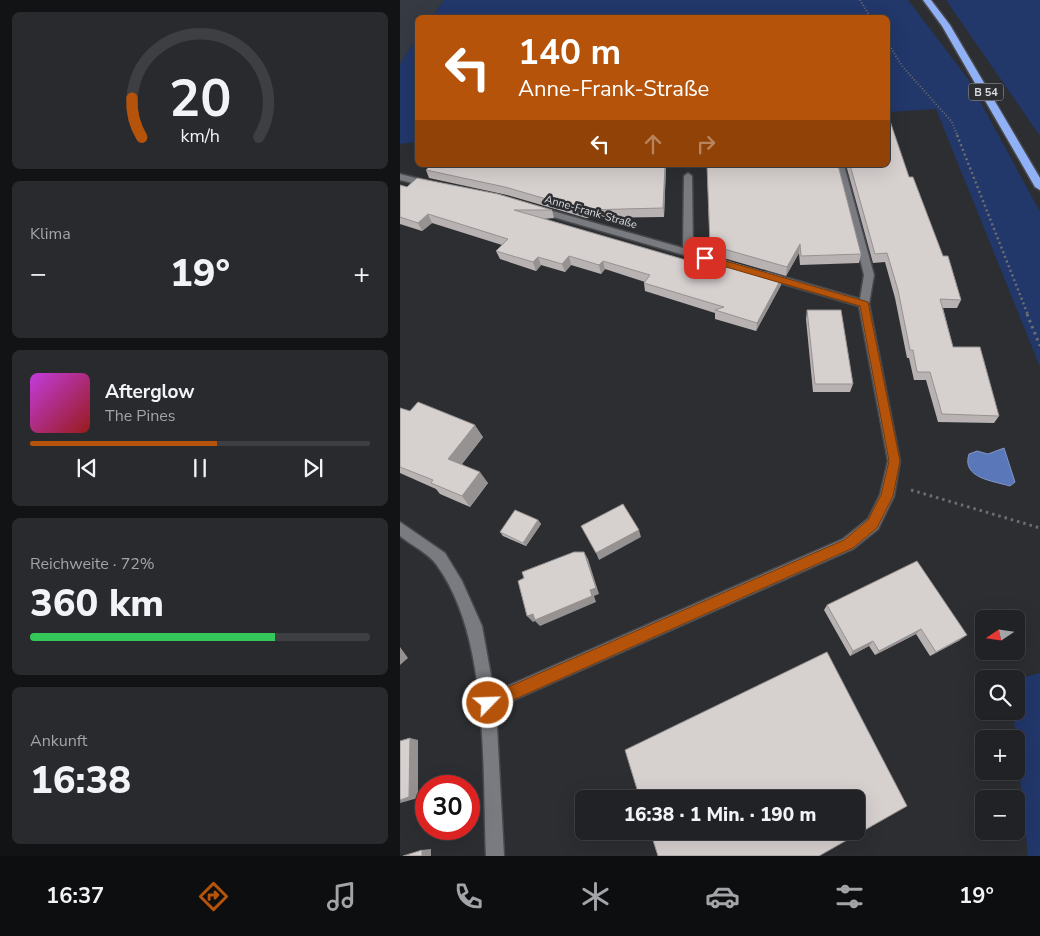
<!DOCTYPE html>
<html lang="de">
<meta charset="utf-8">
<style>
:root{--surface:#212226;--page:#292a2e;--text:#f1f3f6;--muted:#a2a4a7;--line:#3e3f43;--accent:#b45309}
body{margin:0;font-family:"Nunito Sans",sans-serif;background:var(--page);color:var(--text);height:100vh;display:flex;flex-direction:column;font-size:19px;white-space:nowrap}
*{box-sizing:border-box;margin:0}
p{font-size:16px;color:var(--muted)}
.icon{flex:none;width:28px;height:28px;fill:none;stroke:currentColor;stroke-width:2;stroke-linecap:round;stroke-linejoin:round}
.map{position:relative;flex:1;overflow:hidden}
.panel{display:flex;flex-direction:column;gap:12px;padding:12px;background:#121315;width:400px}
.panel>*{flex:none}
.hud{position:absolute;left:15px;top:15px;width:475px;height:152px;border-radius:8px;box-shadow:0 5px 20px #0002,0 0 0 1px var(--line);background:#b45309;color:#fff;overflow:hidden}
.needle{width:32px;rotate:257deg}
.controls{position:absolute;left:575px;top:610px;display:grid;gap:10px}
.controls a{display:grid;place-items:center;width:50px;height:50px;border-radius:8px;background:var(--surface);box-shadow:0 5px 20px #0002,0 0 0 1px var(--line);font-size:25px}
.speed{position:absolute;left:15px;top:775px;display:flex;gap:10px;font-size:25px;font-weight:700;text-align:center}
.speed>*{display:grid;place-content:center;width:65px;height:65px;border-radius:50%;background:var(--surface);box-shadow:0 5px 20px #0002,0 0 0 1px var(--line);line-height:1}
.speed .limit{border:8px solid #d22;background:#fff;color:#111}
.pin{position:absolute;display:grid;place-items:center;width:42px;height:42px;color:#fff;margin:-21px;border-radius:10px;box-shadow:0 2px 8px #0006}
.me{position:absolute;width:55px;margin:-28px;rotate:66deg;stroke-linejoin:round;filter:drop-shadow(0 0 4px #0008)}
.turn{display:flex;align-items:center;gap:18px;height:105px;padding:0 20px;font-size:22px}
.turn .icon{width:65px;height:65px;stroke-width:2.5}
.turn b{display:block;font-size:35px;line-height:42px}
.lanes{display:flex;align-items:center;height:48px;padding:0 20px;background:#0003;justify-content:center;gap:25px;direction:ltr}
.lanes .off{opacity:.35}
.big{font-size:38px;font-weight:800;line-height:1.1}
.panel .widget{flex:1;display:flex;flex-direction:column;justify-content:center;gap:8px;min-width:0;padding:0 18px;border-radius:8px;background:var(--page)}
.panel .dial{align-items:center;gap:0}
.dial svg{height:130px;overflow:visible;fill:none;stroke:var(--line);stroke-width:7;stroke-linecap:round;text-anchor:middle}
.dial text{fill:var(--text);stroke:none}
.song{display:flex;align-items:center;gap:15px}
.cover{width:60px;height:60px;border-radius:8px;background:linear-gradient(135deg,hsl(290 70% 55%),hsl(0 70% 35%))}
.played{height:5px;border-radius:2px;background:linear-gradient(90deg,var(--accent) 55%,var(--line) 55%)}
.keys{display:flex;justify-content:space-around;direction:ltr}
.heat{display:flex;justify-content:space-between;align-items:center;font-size:28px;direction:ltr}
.charge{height:8px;border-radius:4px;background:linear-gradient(90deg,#34c759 72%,var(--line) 0)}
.trip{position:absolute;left:175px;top:790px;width:290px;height:50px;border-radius:8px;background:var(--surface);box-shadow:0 5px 20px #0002,0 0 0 1px var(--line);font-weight:800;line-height:50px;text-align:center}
.dock{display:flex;height:80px;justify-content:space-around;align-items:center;background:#0d0e0f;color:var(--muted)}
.dock .icon{width:35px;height:35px}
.dock .current{color:var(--accent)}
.dock b{font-size:22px;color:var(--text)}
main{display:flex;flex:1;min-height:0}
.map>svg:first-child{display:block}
.built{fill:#363a43}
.green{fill:#22376a}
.water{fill:#5a77ba;stroke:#8195c5}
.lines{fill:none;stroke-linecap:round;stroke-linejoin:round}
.street-casing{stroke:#48494d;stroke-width:3}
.highway-casing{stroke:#48494d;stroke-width:3}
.path-far2{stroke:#6d6e72;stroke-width:2;stroke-dasharray:1 2;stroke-linecap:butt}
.path-far1{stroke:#6d6e72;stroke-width:2.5;stroke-dasharray:2 3;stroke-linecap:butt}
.path{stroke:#6d6e72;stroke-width:3;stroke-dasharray:2.5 4;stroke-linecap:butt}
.street{fill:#797b80;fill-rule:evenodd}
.highway{fill:#91b1f7;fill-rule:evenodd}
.wall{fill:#b8b3b2}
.shaded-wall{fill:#969291}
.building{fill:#d6d0cf;stroke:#969291}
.route{fill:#b45309;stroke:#753606}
.labels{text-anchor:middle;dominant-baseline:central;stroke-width:5;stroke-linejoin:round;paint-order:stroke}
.shield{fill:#2c2e32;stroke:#a6a8ab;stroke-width:1}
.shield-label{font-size:11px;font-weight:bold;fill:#dbdcdf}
.far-street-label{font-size:11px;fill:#dbdcdf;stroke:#2c2e32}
</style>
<main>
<section class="panel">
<div class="widget dial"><svg viewBox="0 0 100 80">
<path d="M14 69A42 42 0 1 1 86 69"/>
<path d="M14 69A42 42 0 0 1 8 45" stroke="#b45309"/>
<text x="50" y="56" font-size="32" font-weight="700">20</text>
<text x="50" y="72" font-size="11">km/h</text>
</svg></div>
<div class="widget"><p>Klima</p>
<div class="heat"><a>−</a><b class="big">19°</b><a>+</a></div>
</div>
<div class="widget">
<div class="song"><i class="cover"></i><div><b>Afterglow</b><p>The Pines</p></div></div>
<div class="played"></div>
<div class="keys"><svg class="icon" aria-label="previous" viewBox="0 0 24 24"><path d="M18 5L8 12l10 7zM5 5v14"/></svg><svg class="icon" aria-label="pause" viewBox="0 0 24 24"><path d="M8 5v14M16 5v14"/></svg><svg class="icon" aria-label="next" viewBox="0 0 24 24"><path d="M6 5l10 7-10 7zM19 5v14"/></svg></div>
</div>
<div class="widget"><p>Reichweite · 72%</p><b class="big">360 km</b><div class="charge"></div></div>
<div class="widget"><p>Ankunft</p><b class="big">16:38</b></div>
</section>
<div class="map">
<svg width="640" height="856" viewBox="0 0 640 856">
<rect width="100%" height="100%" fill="#2c2e32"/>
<polygon class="built" points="0,0 44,0 32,17 18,18 17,38 0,64"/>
<g class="green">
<polygon points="44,0 508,0 568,79 640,212 640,367 536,109 488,112 488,18 32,17"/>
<polygon points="546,0 640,0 640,136"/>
<polygon points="17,38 17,142 0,144 0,64"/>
<polygon points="640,673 640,856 628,856 613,711 616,711 616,679"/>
</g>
<path class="water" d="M604,448L615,482L610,486C593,481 561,478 569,454L577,451L588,454Z"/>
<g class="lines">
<defs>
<g id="street">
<path d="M436,165H444L474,275L469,304L500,461L494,496L478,529L453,549L96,708L104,856H86C82,768 90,637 36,564C28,553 11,545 0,536V522L45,553L62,581L82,626L94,692L443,539L468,519L480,495L488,461L459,306L363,278L362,276L367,272L460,299L464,275Z"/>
<polygon points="288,173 292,176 293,251 330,262 330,266 322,266 136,212 134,210 136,208 142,208 283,248 284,176"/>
<polygon points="0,174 32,182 33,184 29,187 0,180"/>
</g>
<polygon id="highway" points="523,0 531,0 550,25 640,178 640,190 635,187 542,26"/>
</defs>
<use href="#street" class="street-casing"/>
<use href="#highway" class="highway-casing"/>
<g class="path-far2">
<polyline points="460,0 471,18"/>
<polyline points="488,43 502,66 552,122 558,137"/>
</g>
<polyline class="path-far1" points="557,135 628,315"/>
<g class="path">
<polyline points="627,314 640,346"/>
<polyline points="511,490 640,528"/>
</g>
<use href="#street" class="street"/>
<use href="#highway" class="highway"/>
</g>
<g class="wall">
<polygon points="266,165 264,217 186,218 107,195 29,178 26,170"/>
<polygon points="307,165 461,254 459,263 400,265 399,253 386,276 310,254"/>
<polygon points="446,165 488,165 509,177 561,300 557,308 543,308 553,347 599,416 594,423 538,422 526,380 514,380 509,358 507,358 495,298 485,262 473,263"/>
<polygon points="0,185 7,187 152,210 154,218 143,219 310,267 382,277 381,285 356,331 315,319 315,313 245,291 244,283 245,282 205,269 201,274 171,265 165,272 141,265 136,271 100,259 96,251 102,245 32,223 22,231 0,224"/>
<polygon points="407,310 453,384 450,392 413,392 406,319"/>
<polygon points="0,408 83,437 62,464 88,483 70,507 40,494 36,489 0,473"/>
<polygon points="138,520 141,524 126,546 103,536 100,532"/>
<polygon points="427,605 560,640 530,656 516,634 475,655 469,646 450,656 424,610"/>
</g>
<g class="shaded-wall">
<polygon points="265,165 266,165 264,217 263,208"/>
<polygon points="28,214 32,223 22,231 18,223"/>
<polygon points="400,244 399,253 386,276 387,267"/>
<polygon points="169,256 171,265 165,272 162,264"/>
<polygon points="138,257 141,265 136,271 133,262"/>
<polygon points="203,261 205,269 201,274 199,265"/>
<polygon points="382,277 381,285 356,331 357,323"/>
<polygon points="75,425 83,437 57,470 48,459"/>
<polygon points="80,472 88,483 70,507 62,496"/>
<polygon points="138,520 141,524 126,546 123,543"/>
<polygon points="239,530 241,537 199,560 196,553"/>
<polygon points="184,552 188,559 199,594 194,596 196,602 140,626 135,621 133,622 127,616 190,590"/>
<polygon points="521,629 516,634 475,655 479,651"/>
<polygon points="567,635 560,640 530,656 536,652"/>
<polygon points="473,641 469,646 450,656 453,651"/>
<polygon points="0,647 8,658 0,665"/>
<polygon points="10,738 18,740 18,798 0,803"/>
<polygon points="31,849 31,856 22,856 22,850"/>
</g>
<g class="building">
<polygon points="488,121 490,121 509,177 513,177 543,256 548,256 561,300 540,299 553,347 580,347 599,416 542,414 530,372 517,372 513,350 510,350 498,290 487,253 475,254 450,165 488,165"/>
<polygon points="31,165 265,165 263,208 184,210 105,187 26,170"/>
<polygon points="307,165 438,165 461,254 401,256 400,244 387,267 310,245"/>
<polygon points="17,178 98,194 152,210 114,210 310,267 310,256 382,277 357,323 315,310 324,307 244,283 250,275 203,261 199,265 169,256 162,264 138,257 133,262 96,251 108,239 28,214 18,223 0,217 0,185 7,187"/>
<polygon points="407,310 441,310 453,384 415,384"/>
<polygon points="18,402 75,425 48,459 80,472 62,496 31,483 33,480 0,467 0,408 10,411"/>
<polygon points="223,504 239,530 196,553 181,526"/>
<polygon points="115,510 138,520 123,543 100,532"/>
<polygon points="174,552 184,552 196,588 190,590 192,596 135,620 133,614 127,616 118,581 124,578 122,572"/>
<polygon points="517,561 567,635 536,652 521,629 479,651 473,641 453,651 427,605"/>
<polygon points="427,652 507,806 419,856 258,856 250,831 456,831 456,799 240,799 225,750"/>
<polygon points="10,738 9,797 0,800 0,741"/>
<polygon points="22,850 22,856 3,856"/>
</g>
<polygon class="route" points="305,255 468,302 500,461 493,496 477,528 453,548 93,709 88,711 83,709 80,703 83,698 444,540 468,520 481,495 489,461 460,306 302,260 302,256"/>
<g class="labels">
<rect class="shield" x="568.5" y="83.5" width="35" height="17" rx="4"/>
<g class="shield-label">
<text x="586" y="92">B 54</text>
</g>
<g class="far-street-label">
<text transform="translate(191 212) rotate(16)">Anne-Frank-Straße</text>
</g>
</g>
</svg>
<div class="controls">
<a><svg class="needle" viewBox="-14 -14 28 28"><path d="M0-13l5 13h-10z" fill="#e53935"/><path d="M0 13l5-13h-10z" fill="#a2a4a7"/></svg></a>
<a><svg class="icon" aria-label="search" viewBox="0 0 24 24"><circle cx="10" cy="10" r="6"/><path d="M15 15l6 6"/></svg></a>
<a>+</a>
<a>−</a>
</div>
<div class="speed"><div class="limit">30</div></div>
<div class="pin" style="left:305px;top:258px;background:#d93025"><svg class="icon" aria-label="arrive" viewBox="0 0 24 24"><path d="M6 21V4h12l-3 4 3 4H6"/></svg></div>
<svg class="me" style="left:88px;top:703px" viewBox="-20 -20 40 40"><circle r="17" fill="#b45309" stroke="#fff" stroke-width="3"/><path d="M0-11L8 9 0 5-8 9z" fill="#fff"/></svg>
<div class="trip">16:38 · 1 Min. · 190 m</div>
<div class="hud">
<div class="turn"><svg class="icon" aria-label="left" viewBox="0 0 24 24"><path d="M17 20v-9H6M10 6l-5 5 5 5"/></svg><div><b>140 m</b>Anne-Frank-Straße</div></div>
<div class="lanes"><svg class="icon" aria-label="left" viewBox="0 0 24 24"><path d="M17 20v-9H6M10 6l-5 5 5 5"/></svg><svg class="icon off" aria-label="ahead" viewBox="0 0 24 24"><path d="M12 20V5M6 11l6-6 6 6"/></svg><svg class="icon off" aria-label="right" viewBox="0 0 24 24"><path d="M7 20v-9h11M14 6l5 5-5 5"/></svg></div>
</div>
</div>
</main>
<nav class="dock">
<b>16:37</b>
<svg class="icon current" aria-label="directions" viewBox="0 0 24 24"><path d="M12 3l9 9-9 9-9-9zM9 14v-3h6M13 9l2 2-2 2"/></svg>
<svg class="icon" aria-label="music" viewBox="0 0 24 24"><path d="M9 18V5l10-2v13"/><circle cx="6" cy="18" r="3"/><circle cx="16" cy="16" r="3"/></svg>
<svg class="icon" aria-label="phone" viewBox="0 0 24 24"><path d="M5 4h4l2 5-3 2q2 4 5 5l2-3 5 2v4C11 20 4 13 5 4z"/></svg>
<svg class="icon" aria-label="climate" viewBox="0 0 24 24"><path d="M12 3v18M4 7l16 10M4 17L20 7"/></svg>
<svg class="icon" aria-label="car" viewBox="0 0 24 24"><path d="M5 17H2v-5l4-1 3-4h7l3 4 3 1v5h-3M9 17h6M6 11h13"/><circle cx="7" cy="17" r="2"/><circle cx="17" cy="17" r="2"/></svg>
<svg class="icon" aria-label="filters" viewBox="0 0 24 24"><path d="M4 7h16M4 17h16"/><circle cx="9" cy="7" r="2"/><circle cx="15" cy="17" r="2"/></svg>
<b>19°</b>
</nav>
